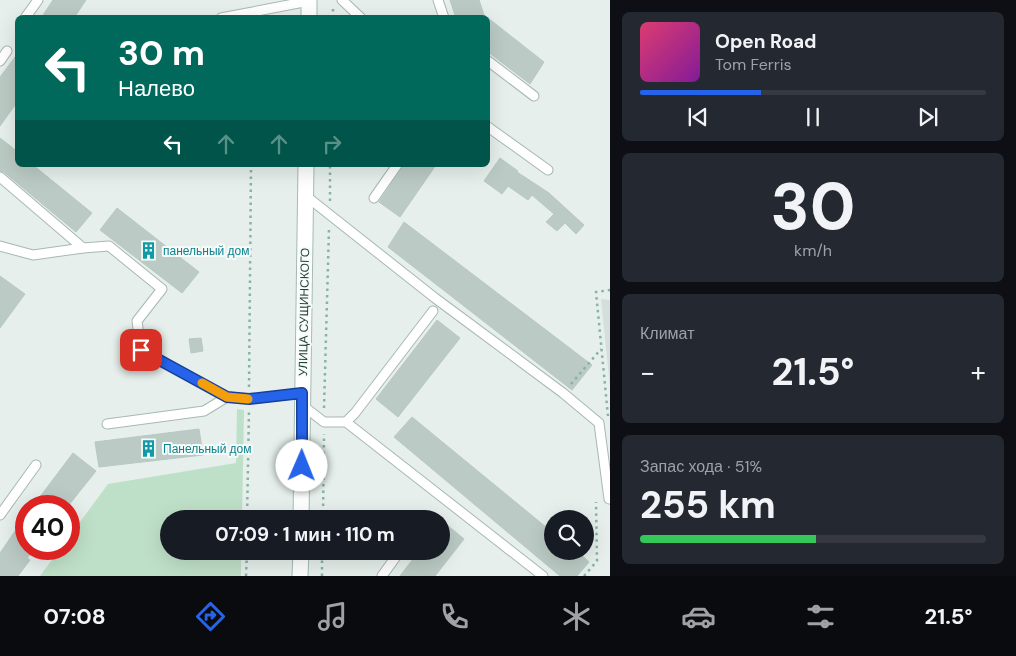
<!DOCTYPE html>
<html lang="ru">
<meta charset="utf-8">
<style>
:root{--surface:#171b24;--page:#242831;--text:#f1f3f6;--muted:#9ea1a6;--line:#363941;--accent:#2563eb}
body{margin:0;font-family:"DM Sans",sans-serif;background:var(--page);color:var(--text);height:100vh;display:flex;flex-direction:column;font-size:19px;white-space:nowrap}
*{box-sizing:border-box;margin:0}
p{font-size:16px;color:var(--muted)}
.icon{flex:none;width:28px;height:28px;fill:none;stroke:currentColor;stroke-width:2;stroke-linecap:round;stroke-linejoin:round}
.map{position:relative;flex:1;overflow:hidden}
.side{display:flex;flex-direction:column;gap:12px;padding:12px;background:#0d0f14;width:406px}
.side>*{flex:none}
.guide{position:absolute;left:15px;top:15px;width:475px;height:152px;border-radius:8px;box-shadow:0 5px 20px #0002;background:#00695c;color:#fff;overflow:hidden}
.controls{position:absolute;left:544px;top:510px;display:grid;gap:10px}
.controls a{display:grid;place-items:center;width:50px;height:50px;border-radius:50%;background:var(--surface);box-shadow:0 5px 20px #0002;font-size:25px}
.speed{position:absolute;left:15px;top:495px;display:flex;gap:10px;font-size:25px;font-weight:700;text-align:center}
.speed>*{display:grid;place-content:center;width:65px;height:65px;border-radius:50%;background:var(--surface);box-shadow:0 5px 20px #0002;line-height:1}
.speed .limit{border:8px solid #d22;background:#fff;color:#111}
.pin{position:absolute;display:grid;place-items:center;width:42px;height:42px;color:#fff;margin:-21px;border-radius:10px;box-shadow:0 2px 8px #0006}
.me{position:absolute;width:55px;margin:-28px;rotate:1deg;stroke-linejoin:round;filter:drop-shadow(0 0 4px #0008)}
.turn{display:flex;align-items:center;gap:18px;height:105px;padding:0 20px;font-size:22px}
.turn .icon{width:65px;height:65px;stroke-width:2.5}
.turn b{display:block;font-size:35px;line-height:42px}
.lanes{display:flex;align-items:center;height:48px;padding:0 20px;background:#0003;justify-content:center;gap:25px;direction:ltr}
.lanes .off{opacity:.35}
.big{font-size:38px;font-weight:700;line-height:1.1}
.side .card{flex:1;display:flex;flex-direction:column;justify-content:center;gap:8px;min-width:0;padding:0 18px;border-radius:8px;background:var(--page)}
.side .dial{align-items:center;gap:0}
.dial b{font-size:65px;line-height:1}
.song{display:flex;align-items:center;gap:15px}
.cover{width:60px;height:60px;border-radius:8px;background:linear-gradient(135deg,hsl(340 70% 55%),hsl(290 70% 35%))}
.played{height:5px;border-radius:2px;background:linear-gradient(90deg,var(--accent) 35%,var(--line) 35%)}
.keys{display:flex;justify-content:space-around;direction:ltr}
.heat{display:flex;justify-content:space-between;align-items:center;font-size:28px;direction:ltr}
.charge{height:8px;border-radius:4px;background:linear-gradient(90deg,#34c759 51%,var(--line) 0)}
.trip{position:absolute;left:160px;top:510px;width:290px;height:50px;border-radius:25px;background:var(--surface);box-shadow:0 5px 20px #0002;font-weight:700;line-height:50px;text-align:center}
.dock{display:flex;height:80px;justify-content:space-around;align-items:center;background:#090b0e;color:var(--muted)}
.dock .icon{width:35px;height:35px}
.dock .on{color:var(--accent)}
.dock b{font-size:22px;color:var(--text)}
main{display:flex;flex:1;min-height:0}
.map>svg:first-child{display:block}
.built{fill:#d4dfda}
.green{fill:#bfe0c8}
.building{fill:#bbcac4;stroke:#b8c9c2}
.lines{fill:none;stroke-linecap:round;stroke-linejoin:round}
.lane-casing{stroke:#a8b8b2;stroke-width:11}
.secondary-casing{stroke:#a4bbb3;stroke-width:17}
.path{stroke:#86b3a5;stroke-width:2.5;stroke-dasharray:2.5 4;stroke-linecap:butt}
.lane{stroke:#fff;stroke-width:9}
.secondary{stroke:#fff;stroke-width:15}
.route-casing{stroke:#184099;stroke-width:12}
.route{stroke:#2563eb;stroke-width:9}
.slow{stroke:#f59e0b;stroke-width:9}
.labels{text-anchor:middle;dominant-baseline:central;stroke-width:4;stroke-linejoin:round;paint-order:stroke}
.culture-label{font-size:12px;fill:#0d838f;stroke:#f7fbf9;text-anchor:start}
.street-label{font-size:12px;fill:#24423a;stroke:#f7fbf9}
</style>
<main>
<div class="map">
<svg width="610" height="576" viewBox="0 0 610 576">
<rect width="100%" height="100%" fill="#e6efeb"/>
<polygon class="built" points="601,299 610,300 610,387"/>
<polygon class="green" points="237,409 244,410 242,519 169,519 169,551 241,551 241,576 40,576 60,549 69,549 69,537 108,484 236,463"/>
<g class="building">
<polygon points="53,0 86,0 74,18 41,18"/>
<polygon points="450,0 479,0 485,18 456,18"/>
<polygon points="488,18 544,62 530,84 488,52"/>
<polygon points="18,53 18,101 0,126 0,77"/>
<polygon points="0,138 18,152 18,165 33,165 92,213 76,232 4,172 0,171"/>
<polygon points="500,158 518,171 517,172 549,193 584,225 576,234 565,223 557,231 546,222 554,214 532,195 528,200 508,186 502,194 484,181"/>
<polygon points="404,165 436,165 400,217 379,202"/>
<polygon points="117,208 199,272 182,293 100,230"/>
<polygon points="404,222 592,365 572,390 388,247"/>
<polygon points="0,276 25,294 0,328"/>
<polygon points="437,320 460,338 398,417 376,399"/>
<polygon points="201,338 203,351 191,353 189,339"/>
<polygon points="412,417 552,532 552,551 577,551 589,562 577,576 560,576 394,437"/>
<polygon points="199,429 203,455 99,467 95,442"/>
<polygon points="73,453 96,471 68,506 33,506"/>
<polygon points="26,515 26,549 34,549 27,558 30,560 18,576 0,576 0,553"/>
<polygon points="441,520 464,539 435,576 400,576 419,551 441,551"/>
</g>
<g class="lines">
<defs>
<g id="lane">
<polyline points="342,0 361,18"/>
<polyline points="438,0 444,18"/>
<polyline points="25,18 38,0"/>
<polyline points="221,18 309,1"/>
<polyline points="0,61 7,51"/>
<polyline points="488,61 534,96"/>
<polyline points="488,127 548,170"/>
<polyline points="0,177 83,248"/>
<polyline points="306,196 435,298 563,393 599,423 609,499"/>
<polyline points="374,198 397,165"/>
<polyline points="0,246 33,255 83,248 109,246 162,289 137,321 141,350 227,397 249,399 302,393"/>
<polyline points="302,405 324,422 346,422 543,576"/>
<polyline points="346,422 355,413 433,311"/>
<polyline points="107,424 204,411 227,397"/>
<polyline points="0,515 36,465"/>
<polyline points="382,576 400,551"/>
</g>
<g id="secondary">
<polyline points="309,18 309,0"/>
<polyline points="301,519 306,165"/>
<polyline points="300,576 301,551"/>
</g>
</defs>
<use href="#lane" class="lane-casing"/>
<use href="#secondary" class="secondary-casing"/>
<g class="path">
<polyline points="333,18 333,9"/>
<polyline points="330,201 330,165"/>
<polyline points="571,384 601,349"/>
<polyline points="249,387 251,165"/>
<polyline points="324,408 329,229"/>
<polyline points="608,416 596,292 610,290"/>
<polyline points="247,519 249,410"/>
<polyline points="323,519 324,434"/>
<polyline points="246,576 247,551"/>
<polyline points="322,576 322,551"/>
<polyline points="584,576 597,561 596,502"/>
</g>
<use href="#lane" class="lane"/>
<use href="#secondary" class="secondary"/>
</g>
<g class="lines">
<defs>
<polyline id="route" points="141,350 227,397 249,399 302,393 302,466"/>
</defs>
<use href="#route" class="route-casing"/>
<use href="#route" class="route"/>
<polyline class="slow" points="202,383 227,397 248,399"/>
</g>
<defs>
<symbol id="building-bare" viewBox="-9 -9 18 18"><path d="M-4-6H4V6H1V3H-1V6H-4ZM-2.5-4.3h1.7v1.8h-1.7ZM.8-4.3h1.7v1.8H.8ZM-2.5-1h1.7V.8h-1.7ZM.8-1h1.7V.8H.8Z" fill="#0f9aa8" stroke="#f7fbf9" stroke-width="2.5" paint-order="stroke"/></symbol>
</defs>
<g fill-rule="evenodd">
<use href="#building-bare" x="136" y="238" width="25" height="25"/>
<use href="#building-bare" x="136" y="436" width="25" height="25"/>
</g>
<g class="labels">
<g class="culture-label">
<text x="163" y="251">панельный дом</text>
<text x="163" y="449">Панельный дом</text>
</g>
<g class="street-label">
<text transform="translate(304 312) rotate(-89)">УЛИЦА СУЩИНСКОГО</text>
</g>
</g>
</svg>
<div class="controls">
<a><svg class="icon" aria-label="search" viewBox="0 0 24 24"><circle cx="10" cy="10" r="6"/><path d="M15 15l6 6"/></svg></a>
</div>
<div class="speed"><div class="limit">40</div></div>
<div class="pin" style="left:141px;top:350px;background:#d93025"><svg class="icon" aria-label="arrive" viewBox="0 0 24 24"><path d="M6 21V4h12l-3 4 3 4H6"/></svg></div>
<svg class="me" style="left:302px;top:466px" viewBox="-20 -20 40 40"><circle r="19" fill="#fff"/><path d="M0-13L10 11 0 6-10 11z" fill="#2563eb"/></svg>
<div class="trip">07:09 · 1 мин · 110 m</div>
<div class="guide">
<div class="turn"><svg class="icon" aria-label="left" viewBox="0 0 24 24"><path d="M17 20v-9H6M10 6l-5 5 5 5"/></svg><div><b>30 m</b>Налево</div></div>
<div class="lanes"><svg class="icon" aria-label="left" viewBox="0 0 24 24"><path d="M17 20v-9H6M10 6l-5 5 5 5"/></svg><svg class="icon off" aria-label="ahead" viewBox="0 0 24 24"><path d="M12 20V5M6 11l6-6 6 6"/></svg><svg class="icon off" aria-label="ahead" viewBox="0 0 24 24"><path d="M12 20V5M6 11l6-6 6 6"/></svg><svg class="icon off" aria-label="right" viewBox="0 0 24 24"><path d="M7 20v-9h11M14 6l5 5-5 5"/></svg></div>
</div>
</div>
<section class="side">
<div class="card">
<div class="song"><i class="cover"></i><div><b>Open Road</b><p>Tom Ferris</p></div></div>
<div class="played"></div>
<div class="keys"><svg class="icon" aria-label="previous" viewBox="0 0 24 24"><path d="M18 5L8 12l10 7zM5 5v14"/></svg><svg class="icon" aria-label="pause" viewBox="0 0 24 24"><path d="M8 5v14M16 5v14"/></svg><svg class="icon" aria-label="next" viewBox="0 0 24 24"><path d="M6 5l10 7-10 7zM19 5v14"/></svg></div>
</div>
<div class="card dial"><b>30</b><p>km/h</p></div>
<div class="card"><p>Климат</p>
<div class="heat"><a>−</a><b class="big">21.5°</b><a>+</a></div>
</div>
<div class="card"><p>Запас хода · 51%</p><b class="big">255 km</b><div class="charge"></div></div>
</section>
</main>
<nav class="dock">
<b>07:08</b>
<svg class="icon on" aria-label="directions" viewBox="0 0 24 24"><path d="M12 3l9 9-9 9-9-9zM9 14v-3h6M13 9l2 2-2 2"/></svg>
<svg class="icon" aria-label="music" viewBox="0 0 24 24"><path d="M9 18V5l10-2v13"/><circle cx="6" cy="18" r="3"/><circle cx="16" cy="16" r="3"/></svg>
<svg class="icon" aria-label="phone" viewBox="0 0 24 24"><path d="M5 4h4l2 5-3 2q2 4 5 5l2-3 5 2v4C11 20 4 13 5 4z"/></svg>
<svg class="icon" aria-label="climate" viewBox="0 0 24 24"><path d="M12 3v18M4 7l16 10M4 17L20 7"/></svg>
<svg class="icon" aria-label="car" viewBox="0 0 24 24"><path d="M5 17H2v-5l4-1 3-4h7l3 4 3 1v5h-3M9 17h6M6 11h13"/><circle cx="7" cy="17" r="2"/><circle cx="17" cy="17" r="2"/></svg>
<svg class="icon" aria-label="filters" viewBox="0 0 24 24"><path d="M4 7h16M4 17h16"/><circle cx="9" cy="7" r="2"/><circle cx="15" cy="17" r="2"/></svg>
<b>21.5°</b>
</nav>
